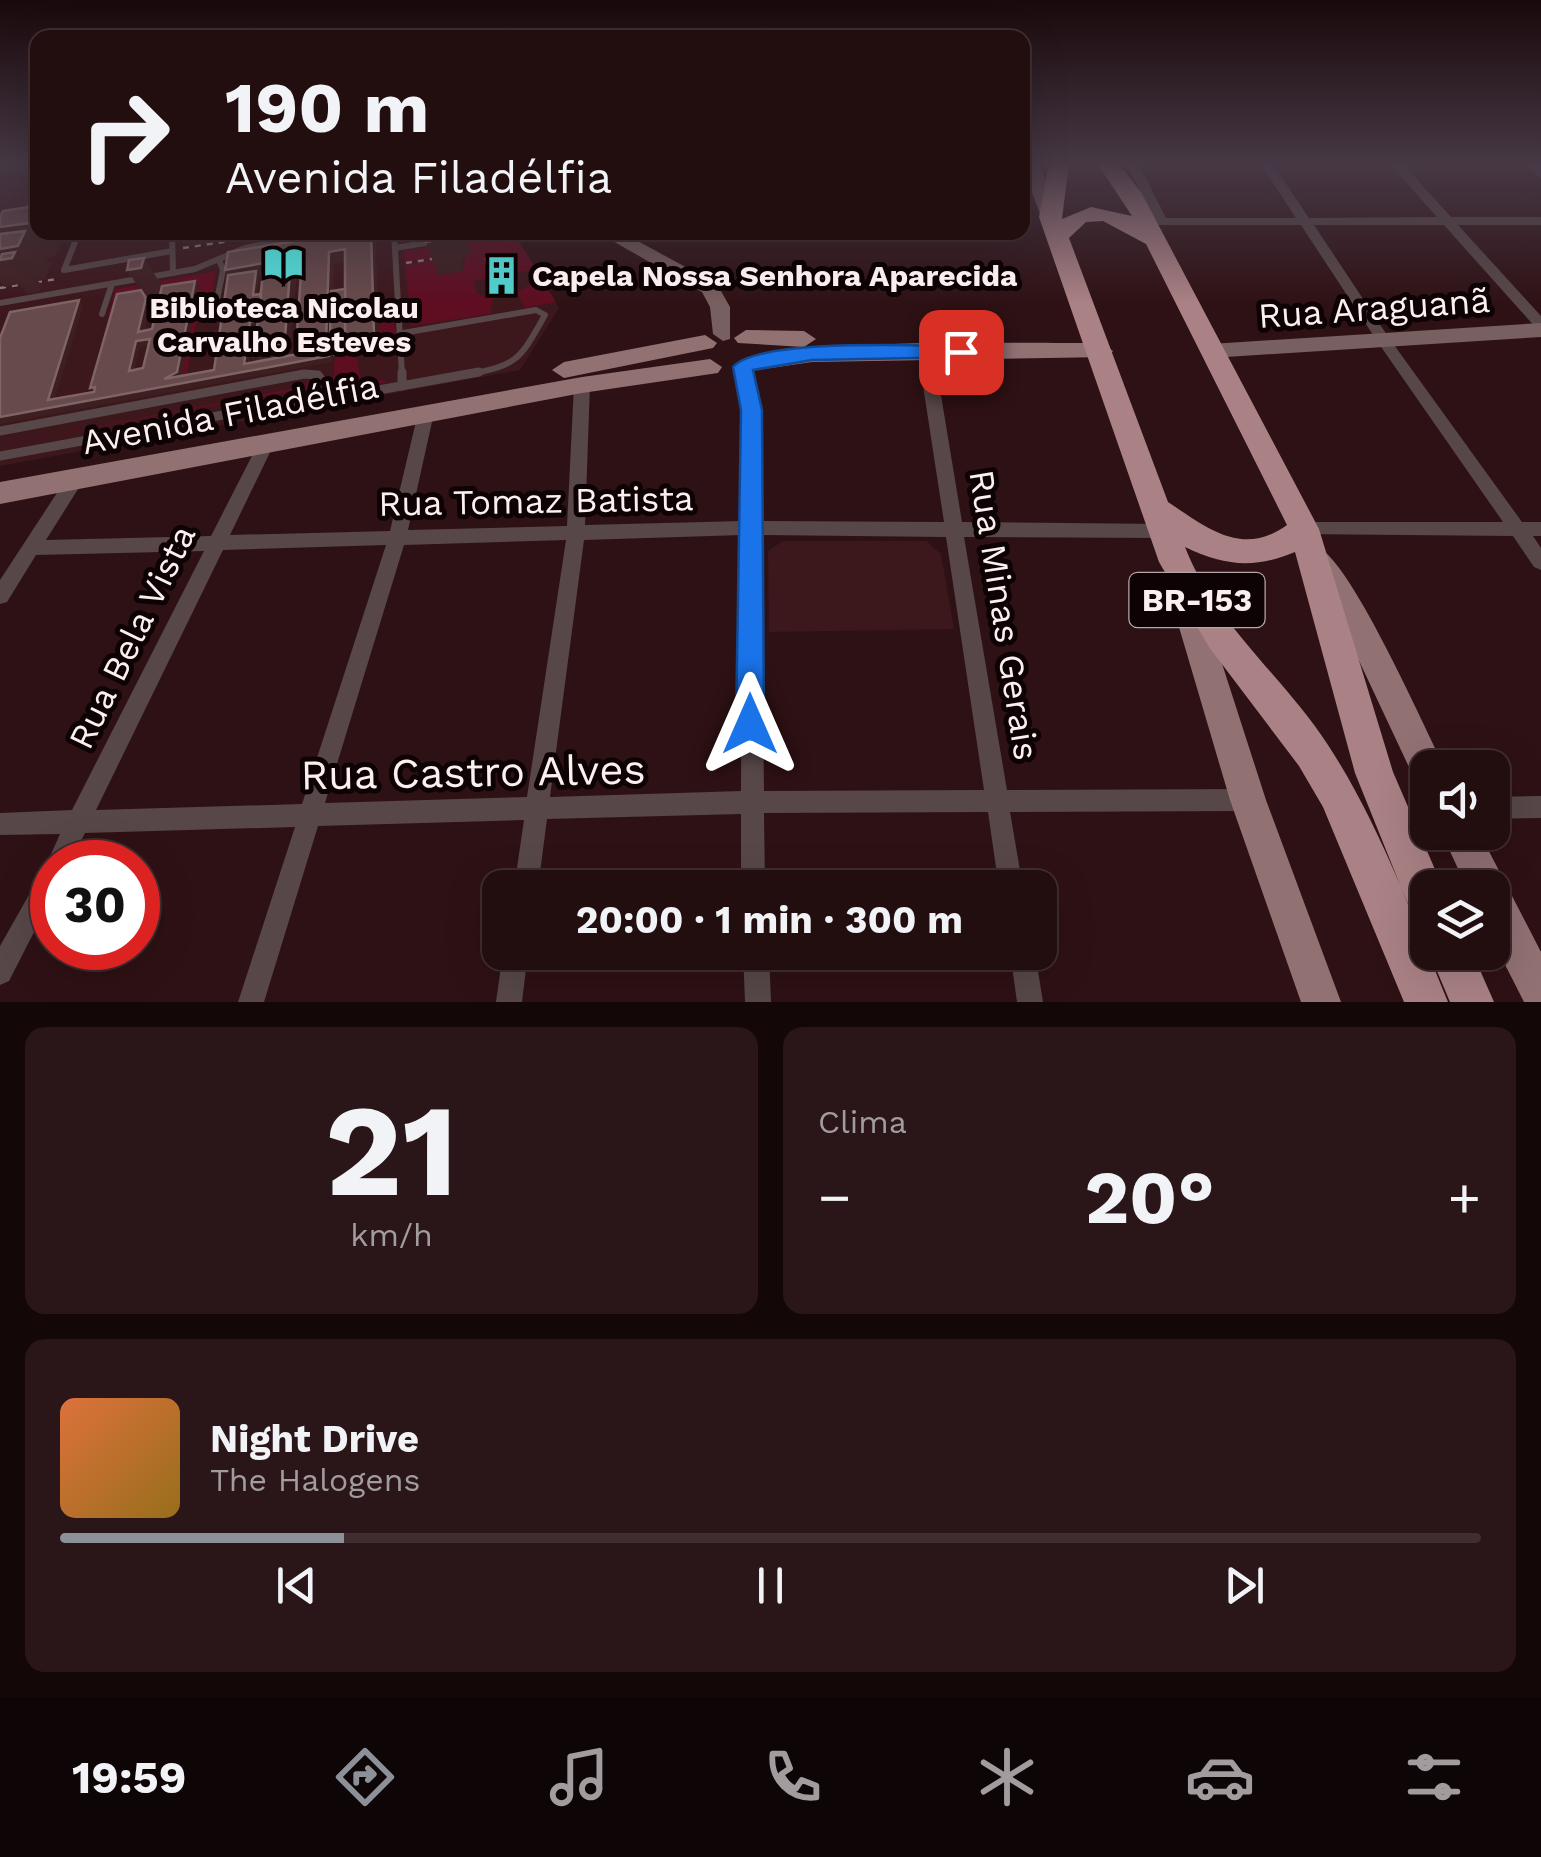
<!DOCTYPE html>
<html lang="pt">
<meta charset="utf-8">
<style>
:root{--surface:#220d0f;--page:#2a1618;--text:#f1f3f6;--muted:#a29c9e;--line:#3f2d2f;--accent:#8c9099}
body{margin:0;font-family:"Work Sans",sans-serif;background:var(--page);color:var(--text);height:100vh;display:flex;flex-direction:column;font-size:38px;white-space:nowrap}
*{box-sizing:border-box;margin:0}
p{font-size:32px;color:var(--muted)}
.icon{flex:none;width:55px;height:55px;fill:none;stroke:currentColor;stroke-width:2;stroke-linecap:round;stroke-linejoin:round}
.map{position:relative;height:1002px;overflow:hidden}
.drawer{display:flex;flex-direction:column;gap:25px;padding:25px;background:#130708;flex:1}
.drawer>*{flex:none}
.top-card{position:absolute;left:30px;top:30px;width:1000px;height:210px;border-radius:20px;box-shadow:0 10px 40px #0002,0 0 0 2px var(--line);background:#220d0f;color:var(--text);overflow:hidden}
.controls{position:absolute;left:1410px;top:750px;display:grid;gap:20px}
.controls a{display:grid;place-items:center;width:100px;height:100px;border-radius:20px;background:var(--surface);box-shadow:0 10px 40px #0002,0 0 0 2px var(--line);font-size:50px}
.speed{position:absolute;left:30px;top:840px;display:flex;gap:20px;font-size:50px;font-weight:700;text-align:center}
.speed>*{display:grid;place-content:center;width:130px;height:130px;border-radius:50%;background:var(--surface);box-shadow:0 10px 40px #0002,0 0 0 2px var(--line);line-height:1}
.speed .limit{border:15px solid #d22;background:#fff;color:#111}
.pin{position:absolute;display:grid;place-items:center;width:85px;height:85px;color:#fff;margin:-42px;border-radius:20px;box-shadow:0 5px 15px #0006}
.me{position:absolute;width:110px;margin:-55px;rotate:0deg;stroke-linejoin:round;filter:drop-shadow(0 0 8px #0008)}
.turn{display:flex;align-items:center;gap:35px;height:210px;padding:0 30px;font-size:45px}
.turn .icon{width:130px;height:130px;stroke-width:2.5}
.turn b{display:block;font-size:70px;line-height:85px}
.big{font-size:75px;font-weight:700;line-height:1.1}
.drawer .widget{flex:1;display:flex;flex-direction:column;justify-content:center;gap:15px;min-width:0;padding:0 35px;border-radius:20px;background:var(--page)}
.drawer .dial{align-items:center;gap:0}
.dial b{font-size:130px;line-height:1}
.song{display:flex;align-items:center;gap:30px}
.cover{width:120px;height:120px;border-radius:15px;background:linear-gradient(135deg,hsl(20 70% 55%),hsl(40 70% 35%))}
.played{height:10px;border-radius:5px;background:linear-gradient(90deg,var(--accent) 20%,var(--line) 20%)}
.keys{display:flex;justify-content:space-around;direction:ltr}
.heat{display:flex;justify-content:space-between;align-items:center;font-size:55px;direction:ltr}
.drawer .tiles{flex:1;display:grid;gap:25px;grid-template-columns:1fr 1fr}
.widget:last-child{grid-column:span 2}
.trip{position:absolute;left:482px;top:870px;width:575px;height:100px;border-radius:20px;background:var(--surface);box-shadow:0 10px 40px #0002,0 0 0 2px var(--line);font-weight:700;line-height:100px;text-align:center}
.tab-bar{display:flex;height:160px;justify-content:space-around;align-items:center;background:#0e0506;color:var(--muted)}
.tab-bar .icon{width:70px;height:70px}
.tab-bar .current{color:var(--accent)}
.tab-bar b{font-size:45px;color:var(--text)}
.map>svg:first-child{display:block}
.built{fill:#3c171c}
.green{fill:#5f0d20}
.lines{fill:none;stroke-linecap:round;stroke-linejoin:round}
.path{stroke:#958081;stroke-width:2.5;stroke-dasharray:6 6;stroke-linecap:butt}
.lane-far1{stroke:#574748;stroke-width:6}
.lane{stroke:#574748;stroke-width:9}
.street{fill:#574748;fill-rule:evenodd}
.secondary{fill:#785f60;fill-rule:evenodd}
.primary{fill:#927173;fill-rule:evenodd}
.highway{fill:#aa8285;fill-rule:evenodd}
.shaded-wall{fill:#3e1f21}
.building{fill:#674a4b;stroke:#7e6465;stroke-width:2.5;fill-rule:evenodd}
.route{fill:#1a73e8;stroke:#114b97;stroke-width:2.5}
.labels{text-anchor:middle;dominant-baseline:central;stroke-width:10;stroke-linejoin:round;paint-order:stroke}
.far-poi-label{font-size:30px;font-weight:bold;fill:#fcefef;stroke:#0e0304;text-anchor:start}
.shield{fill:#0e0304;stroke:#b5a8a8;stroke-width:2.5}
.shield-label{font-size:32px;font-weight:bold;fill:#fcefef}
.street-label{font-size:35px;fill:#fcefef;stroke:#0e0304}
.near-street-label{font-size:42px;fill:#fcefef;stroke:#0e0304}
</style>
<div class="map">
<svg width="1541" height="1002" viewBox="0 0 1541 1002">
<rect width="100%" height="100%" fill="#2e1114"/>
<g class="built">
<polygon points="37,168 38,232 514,233 559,308 520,370 0,466 0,180 31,177"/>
<polygon points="783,541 926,541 941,554 954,629 769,632 768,551"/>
</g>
<g class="green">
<polygon points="514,233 556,302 525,308 517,293 530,284 531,270 473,281 477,294 493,297 490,314 411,326 405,265 436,260 439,275 464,271 465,255 404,262 404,251"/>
<polygon points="235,264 218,375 168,384 198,287 121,300 96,393 90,399 115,289 216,271 213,294 199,307 186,379 214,374 229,266"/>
<polygon points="393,300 396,348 356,356 361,379 392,381 332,394 335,356 379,347 378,302"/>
<polygon points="313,380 317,387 305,395 304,389 0,445 305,386 306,381"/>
</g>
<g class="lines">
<g class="path">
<polyline points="183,248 230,241"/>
<polyline points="406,263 432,259"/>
<polyline points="36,282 58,279"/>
<polyline points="0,288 18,285"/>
<polyline points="333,355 390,344"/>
</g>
<g class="lane-far1">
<polyline points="24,215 38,192"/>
<polyline points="172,232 173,273"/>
<polyline points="394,232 402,375"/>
<polyline points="457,238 488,232"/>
<polyline points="395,248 437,241"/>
<polyline points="64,270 172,251"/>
<polyline points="64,270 77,237 98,232"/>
<polyline points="217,300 223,270 219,260"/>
<polyline points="0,303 195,269 245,248 325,232"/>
<polyline points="102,314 112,284"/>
<path d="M403,333L536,310L545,315C519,361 518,365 465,375"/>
<polyline points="300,375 315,375"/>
</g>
<g class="lane">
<polyline points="402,386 402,372"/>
<polyline points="306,403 479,372"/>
<polyline points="0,431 304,374 318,375 323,382 319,392 304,400 0,456"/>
</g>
<g class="street">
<polygon points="1126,163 1138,163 1166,218 1296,218 1260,163 1272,163 1309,218 1437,217 1389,163 1402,163 1451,217 1541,217 1541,225 1458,225 1541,316 1541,330 1536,328 1444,225 1314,225 1389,338 1522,522 1541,522 1541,536 1533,536 1541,548 1541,570 1534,567 1513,536 1298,534 1295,529 1298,524 1304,522 1503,522 1379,344 1301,225 1142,225 1142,219 1154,218"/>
<polygon points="1524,163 1537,163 1541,167 1541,178"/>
<path d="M926,348L934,353L962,522L1163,524L1169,526L1172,531L1169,536L1163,538L964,537L1007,790L1248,789L1256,792L1259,800L1256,808L1248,811L1010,812L1023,888H999L988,812L764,813L765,888H741V814L547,819L538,888H514L524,820L318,826L264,1002H238L295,827L85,833L70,862H52V897L9,981L0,985V946L47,863L60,834L0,835V813L72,810L204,551L36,555L7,602L0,604V580L70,473H82L85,478L46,540L211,536L259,442L267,436L275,442L230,535L390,531L418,413L426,407L434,413L408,530L567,526L574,385L582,380L590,385L585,525L743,521V410L735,367L743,362L751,367L759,410L760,521L944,522L918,353ZM742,535L741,791L550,797L584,540ZM761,535L946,537L984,790L764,791ZM566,540L527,797L325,803L404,545ZM386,545L302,804L96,810L223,550Z"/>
<polygon points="1541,796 1541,818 1492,819 1492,797"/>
<polygon points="503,952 528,952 522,1002 496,1002"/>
<polygon points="743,952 769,952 771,1002 745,1002"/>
<polygon points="1010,952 1035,952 1043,1002 1017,1002"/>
</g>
<g class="secondary">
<polygon points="1022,163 1039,163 1059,217 1056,221 1041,217"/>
<polygon points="597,232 621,232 717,284 730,307 730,339 723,341 713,334 710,307 702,292"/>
<polygon points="1541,323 1541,337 1211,358 1200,351 1211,344"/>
</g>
<g class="primary">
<polygon points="746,330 804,331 816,339 804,347 738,343 734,338"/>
<polygon points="705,335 717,343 713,348 564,378 552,370 564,362"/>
<path d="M1101,343L1113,351L1109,357L812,362L750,371L738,363C758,337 1051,344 1101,343Z"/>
<polygon points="710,359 722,367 718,373 582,393 0,504 0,482 582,377"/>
<path d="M1317,547C1349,558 1421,720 1440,758L1444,768H1428V787L1416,782L1338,616L1302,559L1307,551Z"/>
<polygon points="1181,571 1191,574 1196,583 1266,800 1341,1002 1301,1002 1230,800 1166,583 1171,574"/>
<polygon points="1441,832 1479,832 1541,952 1541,1002 1524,1002 1492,939 1492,888 1467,888"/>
</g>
<g class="highway">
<path d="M1049,163H1069L1062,219L1091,207L1132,216L1097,163H1118L1141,192L1319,529L1393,772L1443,888H1428V923L1413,917L1355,773L1295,552C1255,569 1224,566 1185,547C1214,623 1285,678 1328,745C1379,823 1413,917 1448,1002H1404L1323,807L1299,766L1209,647L1159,562L1039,217ZM1103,221L1146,244L1287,525C1242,558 1206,527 1168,502L1069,238L1086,222Z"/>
<polygon points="1429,952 1472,952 1494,1002 1450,1002"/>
</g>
</g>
<g class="shaded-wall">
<polygon points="36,206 38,232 56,232 62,240 55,256 46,258 51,264 45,280 38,281 42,285 39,292 27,294 19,284 4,287 0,282 0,227"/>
<polygon points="236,232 274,232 189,246 185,241"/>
<polygon points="371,232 376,241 379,346 351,350 346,341 333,344 332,362 0,424 0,417 303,360 296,348 329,252 345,249 350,261 334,264 333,337"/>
<polygon points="452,232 466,232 471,253 462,259 464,271 438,275 426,242"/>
<polygon points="509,255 515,281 492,285 489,273"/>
<polygon points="302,257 308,268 297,270 294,314 302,312 305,318 293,320 290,362 261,367 254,356 291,259"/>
<polygon points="144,258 166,292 164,301 151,304 143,338 138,332 146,298 127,270"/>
<polygon points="264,263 270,275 259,277 256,301 232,281 225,270"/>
<polygon points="195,281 199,286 181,378 164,379"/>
<polygon points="268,299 265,326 253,328 248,370 244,364 250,322"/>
<polygon points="79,300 83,306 53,406 48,400"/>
<polygon points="150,339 155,344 140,347 133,377 129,371 136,341"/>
</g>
<g class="building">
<polygon points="36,206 29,223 0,227 0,217 3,211"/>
<polygon points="25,231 18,246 0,249 0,234"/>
<polygon points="187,232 236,232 185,241"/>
<polygon points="351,232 371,232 374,334 345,339 345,249 329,252 326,343 296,348 302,257 291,259 284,350 254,356 264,263 225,270 228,252"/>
<polygon points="426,232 452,232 453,237 426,242"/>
<polygon points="15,252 12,258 0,260 2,254"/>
<polygon points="509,255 511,269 489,273 486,259"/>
<polygon points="144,258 141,268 127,270 129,260"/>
<path d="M256,271L253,295L261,294L258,321L250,322L244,364L330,348L329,356L0,417V338L10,312L79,300L48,400L94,392L95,387L90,388L117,294L141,290L146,298L138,332L152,329L162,286L195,281L177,372L164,379L214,370L228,275ZM150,339L143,368L129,371L136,341Z"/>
<polygon points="345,289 345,335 330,338 331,291"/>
<polygon points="299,302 299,313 290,314 291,303"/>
</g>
<linearGradient id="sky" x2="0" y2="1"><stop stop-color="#19090b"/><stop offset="0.54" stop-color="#463845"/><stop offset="1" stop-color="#463845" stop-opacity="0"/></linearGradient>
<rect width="1541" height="304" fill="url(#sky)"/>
<path class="route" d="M961,346L968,348V357L812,360L753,370L762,410L764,724L760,733L750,737L740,733L736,724L741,410L733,367C759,338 917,346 961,346Z"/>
<defs>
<symbol id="library-bare" viewBox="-9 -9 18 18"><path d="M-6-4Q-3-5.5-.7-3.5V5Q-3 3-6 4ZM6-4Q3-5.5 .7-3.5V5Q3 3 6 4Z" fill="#52cdcc" stroke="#0e0304" stroke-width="2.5" paint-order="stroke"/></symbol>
<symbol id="building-bare" viewBox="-9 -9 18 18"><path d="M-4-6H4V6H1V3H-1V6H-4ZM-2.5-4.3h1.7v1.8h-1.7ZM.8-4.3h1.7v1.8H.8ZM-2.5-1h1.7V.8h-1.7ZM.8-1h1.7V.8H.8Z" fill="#52cdcc" stroke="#0e0304" stroke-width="2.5" paint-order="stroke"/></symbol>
</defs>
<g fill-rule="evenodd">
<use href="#library-bare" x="256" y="236" width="55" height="55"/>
<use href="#building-bare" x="474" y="248" width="55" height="55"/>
</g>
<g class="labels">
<g class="far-poi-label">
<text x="532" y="275">Capela Nossa Senhora Aparecida</text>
<text x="284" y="307" text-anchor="middle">Biblioteca Nicolau<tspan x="284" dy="34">Carvalho Esteves</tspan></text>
</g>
<rect class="shield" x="1129.5" y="573" width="135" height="54" rx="8"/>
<g class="shield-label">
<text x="1197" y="600">BR-153</text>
</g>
<g class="street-label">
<text transform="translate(1374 308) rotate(-4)">Rua Araguanã</text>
<text transform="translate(230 414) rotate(-11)">Avenida Filadélfia</text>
<text transform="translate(536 501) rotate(-1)">Rua Tomaz Batista</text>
<text transform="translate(1004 615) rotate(81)">Rua Minas Gerais</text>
<text transform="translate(132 637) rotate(-64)">Rua Bela Vista</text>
</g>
<g class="near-street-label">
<text transform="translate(473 772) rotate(-1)">Rua Castro Alves</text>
</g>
</g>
</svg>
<div class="controls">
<a><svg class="icon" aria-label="sound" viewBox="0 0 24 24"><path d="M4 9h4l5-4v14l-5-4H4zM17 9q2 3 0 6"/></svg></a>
<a><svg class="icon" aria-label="layers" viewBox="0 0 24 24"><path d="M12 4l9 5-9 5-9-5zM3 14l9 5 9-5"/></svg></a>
</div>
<div class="speed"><div class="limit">30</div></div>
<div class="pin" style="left:961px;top:352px;background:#d93025"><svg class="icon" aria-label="arrive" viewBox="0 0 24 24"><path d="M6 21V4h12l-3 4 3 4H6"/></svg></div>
<svg class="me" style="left:750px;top:724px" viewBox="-20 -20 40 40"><path d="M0-17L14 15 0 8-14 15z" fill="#1a73e8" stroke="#fff" stroke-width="4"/></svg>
<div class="trip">20:00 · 1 min · 300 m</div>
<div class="top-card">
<div class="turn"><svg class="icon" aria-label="right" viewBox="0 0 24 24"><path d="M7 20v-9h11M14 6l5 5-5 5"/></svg><div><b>190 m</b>Avenida Filadélfia</div></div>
</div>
</div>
<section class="drawer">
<div class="tiles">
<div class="widget dial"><b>21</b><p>km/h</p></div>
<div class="widget"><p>Clima</p>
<div class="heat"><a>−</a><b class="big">20°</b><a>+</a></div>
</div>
<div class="widget">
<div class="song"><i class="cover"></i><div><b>Night Drive</b><p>The Halogens</p></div></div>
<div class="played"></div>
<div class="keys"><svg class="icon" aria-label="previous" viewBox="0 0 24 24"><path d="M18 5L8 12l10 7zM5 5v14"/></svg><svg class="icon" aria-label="pause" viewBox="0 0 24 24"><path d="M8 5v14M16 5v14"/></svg><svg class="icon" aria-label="next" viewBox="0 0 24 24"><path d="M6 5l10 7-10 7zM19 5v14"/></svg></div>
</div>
</div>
</section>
<nav class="tab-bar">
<b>19:59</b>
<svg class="icon current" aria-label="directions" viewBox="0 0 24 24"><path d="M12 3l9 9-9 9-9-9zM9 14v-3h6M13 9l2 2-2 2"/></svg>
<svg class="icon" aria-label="music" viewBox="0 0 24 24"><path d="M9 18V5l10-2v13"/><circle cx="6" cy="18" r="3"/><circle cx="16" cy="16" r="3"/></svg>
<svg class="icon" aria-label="phone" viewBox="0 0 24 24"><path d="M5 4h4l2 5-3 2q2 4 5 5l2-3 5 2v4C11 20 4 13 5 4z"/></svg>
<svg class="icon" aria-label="climate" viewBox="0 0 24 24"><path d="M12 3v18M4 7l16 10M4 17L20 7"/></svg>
<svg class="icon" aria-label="car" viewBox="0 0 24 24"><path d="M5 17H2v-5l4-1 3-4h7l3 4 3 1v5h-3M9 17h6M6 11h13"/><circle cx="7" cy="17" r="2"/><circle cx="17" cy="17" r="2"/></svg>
<svg class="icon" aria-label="filters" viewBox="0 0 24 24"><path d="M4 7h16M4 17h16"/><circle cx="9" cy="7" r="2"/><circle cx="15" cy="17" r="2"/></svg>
</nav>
